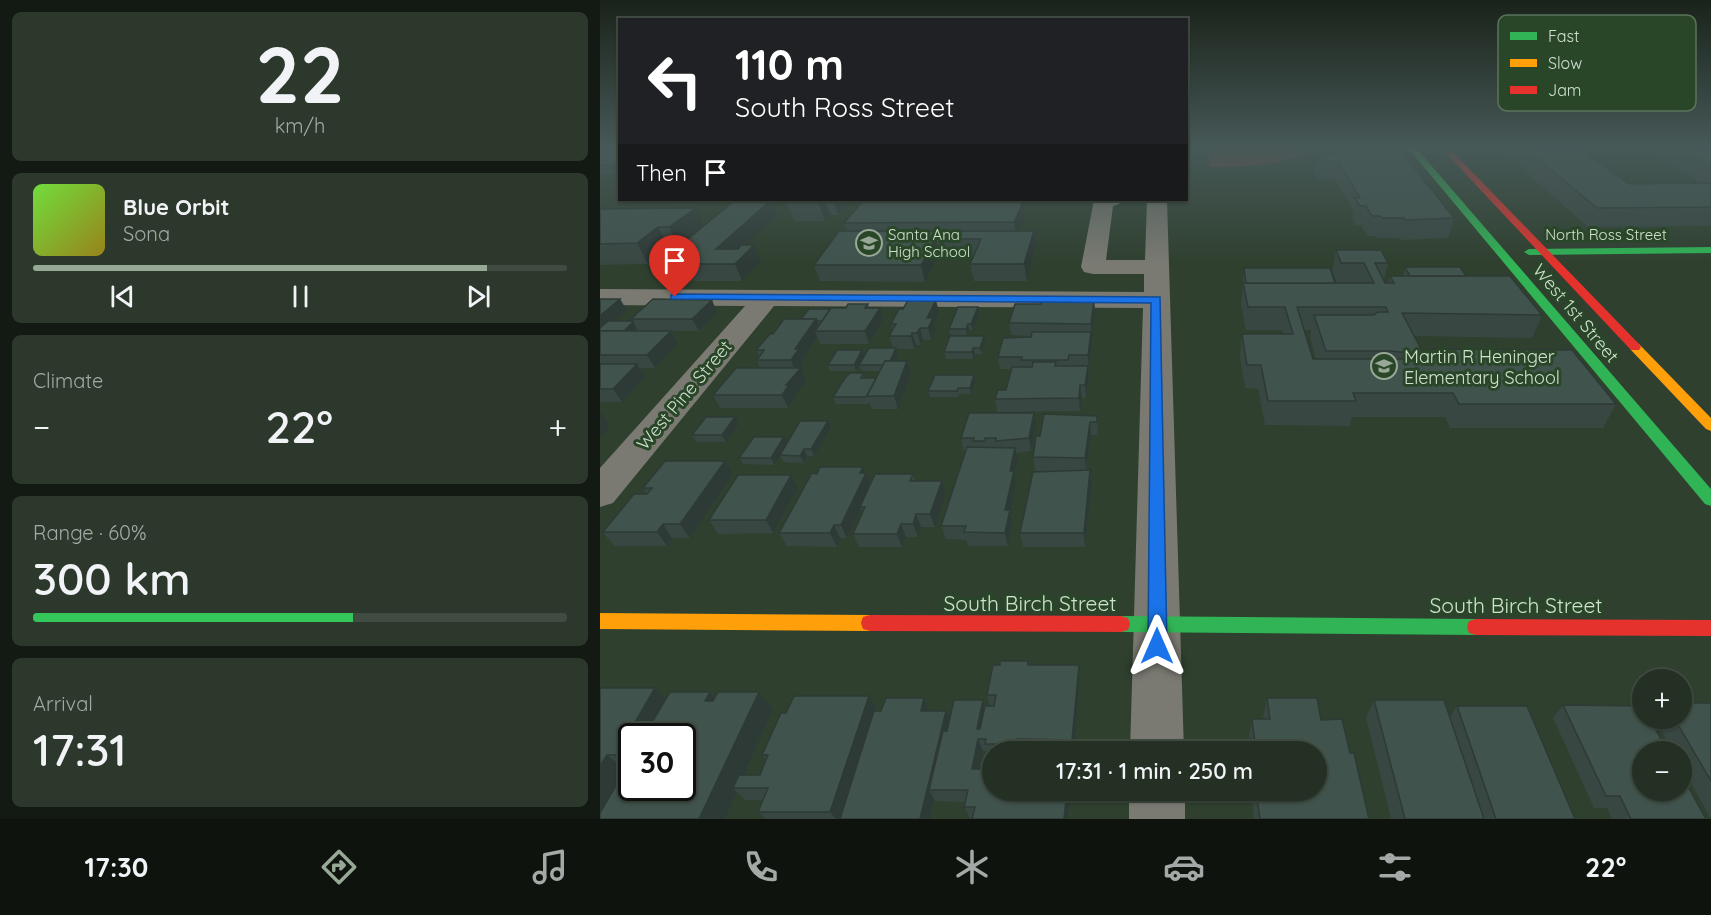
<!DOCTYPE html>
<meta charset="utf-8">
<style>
:root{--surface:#233023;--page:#2b382b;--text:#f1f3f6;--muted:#a3a9a6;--line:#404b41;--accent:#97a896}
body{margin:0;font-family:Quicksand,sans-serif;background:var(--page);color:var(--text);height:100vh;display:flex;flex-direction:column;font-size:22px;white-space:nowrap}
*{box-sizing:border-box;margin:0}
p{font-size:20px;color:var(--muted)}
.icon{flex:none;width:33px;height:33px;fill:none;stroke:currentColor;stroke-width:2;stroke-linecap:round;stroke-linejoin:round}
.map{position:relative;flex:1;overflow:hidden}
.drawer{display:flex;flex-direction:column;gap:12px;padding:12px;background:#131a13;width:600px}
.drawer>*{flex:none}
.top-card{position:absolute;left:18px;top:18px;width:570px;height:183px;border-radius:0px;box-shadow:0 2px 4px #0004,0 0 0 2px var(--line);background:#202124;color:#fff;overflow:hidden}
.tools{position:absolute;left:1032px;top:669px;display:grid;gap:12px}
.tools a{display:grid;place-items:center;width:60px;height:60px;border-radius:50%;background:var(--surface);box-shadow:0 2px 4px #0004,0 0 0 2px var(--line);font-size:30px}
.speed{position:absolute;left:18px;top:723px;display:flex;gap:12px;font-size:30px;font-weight:700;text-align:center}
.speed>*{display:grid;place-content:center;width:78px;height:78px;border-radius:50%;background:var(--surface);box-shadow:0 2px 4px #0004,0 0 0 2px var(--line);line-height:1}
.speed .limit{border:3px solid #111;border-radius:9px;background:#fff;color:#111}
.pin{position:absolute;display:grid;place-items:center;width:51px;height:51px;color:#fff;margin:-62px -26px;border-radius:50% 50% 50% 0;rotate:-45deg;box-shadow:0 0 6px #0007}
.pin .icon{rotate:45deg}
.me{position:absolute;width:66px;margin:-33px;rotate:0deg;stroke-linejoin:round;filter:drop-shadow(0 0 4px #0008)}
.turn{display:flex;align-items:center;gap:21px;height:126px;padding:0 18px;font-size:27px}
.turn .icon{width:78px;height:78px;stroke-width:2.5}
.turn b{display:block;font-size:42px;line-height:51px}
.then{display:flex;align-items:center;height:57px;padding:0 18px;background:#0003;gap:12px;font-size:22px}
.big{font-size:45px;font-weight:600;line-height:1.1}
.drawer .tile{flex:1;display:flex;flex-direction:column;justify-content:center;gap:9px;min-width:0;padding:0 21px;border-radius:9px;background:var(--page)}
.drawer .dial{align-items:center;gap:0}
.dial b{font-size:78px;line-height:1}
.song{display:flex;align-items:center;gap:18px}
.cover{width:72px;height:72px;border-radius:9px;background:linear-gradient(135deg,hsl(100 70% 55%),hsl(50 70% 35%))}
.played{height:6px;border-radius:3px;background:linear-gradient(90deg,var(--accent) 85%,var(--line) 85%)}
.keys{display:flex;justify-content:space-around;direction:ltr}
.heat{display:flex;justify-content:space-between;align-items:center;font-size:33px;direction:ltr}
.charge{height:9px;border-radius:4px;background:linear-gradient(90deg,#34c759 60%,var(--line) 0)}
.trip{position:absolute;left:382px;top:741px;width:345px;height:60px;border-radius:30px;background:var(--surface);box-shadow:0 2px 4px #0004,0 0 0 2px var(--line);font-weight:600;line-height:60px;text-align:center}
.menu{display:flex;height:96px;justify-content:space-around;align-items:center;background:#0e130e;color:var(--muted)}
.menu .icon{width:42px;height:42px}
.menu .on{color:var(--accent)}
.menu b{font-size:27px;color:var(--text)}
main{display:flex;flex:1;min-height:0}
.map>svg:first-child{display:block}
.green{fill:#78413c}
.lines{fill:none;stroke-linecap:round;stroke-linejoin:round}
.street{fill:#7a7a72;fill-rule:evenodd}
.fast{fill:#30b455;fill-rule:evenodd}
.slow{fill:#ff9f0a;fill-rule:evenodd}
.jam{fill:#e5322d;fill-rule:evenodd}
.wall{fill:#384742;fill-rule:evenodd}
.shaded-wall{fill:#2e3a36}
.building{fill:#41534d;stroke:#2e3a36;stroke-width:1.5;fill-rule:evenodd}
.route{fill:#1a73e8;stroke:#114b97;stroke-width:1.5}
.labels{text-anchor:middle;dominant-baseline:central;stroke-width:6;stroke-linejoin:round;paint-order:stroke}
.far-poi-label{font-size:15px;fill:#cfe0ce;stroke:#294629;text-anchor:start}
.far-street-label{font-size:15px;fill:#cfe0ce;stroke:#294629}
.street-label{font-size:18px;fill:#cfe0ce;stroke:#294629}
.poi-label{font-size:18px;fill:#cfe0ce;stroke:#294629;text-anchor:start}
.near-street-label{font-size:21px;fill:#cfe0ce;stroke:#294629}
.key{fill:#294629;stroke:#5b745b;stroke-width:1.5}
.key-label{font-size:16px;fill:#cfe0ce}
</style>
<main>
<section class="drawer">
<div class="tile dial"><b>22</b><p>km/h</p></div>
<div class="tile">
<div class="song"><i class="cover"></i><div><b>Blue Orbit</b><p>Sona</p></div></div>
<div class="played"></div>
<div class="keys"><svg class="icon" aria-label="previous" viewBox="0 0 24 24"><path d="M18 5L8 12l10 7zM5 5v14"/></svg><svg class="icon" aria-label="pause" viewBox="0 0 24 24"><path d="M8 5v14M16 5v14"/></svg><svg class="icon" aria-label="next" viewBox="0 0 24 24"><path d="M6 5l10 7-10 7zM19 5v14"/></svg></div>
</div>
<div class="tile"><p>Climate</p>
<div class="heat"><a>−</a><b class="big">22°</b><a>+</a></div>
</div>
<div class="tile"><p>Range · 60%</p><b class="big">300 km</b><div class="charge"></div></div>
<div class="tile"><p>Arrival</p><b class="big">17:31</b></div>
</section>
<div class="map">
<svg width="1111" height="819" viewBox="0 0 1111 819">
<rect width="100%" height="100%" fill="#2f402f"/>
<path class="green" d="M608,149H714C685,165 648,167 615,167H610Z"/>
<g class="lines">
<g class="street">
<polygon points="494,200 522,200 519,204 513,206 506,260 545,260 547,200 567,200 584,752 530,752 543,308 174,306 13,503 0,507 0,468 145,306 0,305 0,289 544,292 544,274 493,274 484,272 481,267"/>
<rect x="529" y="790" width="56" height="29"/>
</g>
<g class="fast">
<polygon points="809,149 817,149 1111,489 1111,506 1105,504"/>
<polygon points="1111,247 1111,253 929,255 924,252 929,249"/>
<polygon points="521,616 876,619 883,621 885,627 883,633 876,635 521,632 514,630 512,624 514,618"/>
</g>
<g class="slow">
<polygon points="1035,343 1039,344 1111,418 1111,431 1106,429 1031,350 1029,347 1031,344"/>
<polygon points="0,613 270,615 277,617 279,623 277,629 270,631 0,629"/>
</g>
<g class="jam">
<polygon points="842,149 850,149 1039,344 1041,347 1039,350 1031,350"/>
<polygon points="270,615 521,616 528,618 530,624 528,630 521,632 270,631 263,629 261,623 263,617"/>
<polygon points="876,619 1111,620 1111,636 876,635 869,633 867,627 869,621"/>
</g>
</g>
<g class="wall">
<polygon points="6,149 15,174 0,174 0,152"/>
<polygon points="907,149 979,149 1029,184 1102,183 1061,158 1066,149 1111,149 1111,226 988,227 905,154"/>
<polygon points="760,153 854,218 848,238 800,240 799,238 778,238 776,236 767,236 761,225 756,225 752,217 753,211 736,180 720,180 714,174 717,156"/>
<polygon points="171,200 177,215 145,245 154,245 161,261 142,281 67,281 58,264 78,247 69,247 48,264 0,265 0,209 104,226"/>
<polygon points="189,200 251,200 238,215 230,215 225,221 194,221 187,202"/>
<polygon points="425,214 423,222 419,231 434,231 436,247 427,281 374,281 370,264 374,255 339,255 325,282 220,281 214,265 247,231 244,223"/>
<path d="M736,250L788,263L784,280L785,283H788L790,276H803L805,267L866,276L942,315L932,338L814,336L822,351H829L830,349L1016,404L1003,428H850L845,417H752L750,426L665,425L658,389L645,388L640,357L642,334H683L682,330H646L641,305L644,268L737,283L732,271ZM704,330H711L710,337L716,359H713Z"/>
<polygon points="0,299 20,299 27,311 16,321 33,321 31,319 117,312 99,331 72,331 78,343 55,368 40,368 45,377 22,402 0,402"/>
<polygon points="494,301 495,313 491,337 492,344 489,368 488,368 489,378 486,398 482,398 480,411 397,412 395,399 406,390 412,369 400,369 398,357 431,337 431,336 411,335 409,323 441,304"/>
<polygon points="268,304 269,308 283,320 269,344 220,344 217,337 203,359 204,362 200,368 206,381 194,397 195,398 188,408 120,408 113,395 160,368 157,360 159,356 156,350 173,334 201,319 230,309 246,308"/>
<polygon points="339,312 334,323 336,331 331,340 323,340 321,345 316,345 314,349 296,349 298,355 295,361 311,373 298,409 272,409 269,402 268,404 236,404 233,397 264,373 265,378 276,378 280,371 262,371 259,365 256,371 230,371 228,365 264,357 293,348 289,336 292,330 291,324"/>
<polygon points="379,313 373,330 369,330 367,335 350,335 349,329"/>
<polygon points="385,343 382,354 375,354 373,359 346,359 344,352"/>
<polygon points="374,375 376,381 371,394 359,394 358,397 330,397 328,391"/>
<polygon points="497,416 498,435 491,435 487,470 490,470 492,483 485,547 423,547 420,533 465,471 435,471 433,457 440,436"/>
<polygon points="135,417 139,424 126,442 96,442 92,435"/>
<polygon points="228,421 231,427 214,456 207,456 204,463 183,462 180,455 174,465 143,464 139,458 187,443"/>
<polygon points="436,426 431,451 416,453 418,461 414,476 416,485 410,513 412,524 408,546 368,546 366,540 346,539 341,526 365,451 364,451 361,438"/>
<polygon points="125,461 133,474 90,538 72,538 67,546 14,546 3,532 47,494 43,488"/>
<polygon points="263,467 270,484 313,474 315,481 346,494 335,527 321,527 318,537 306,537 302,547 259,547 253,534 263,513 261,508 247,538 240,538 237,547 187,546 179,533 217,474"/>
<polygon points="191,475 198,488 173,533 118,534 109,520"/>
<polygon points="428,661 429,665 480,678 474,752 393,752 393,757 389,757 387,751 383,751 379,769 470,790 468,819 372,819 372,818 370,818 364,807 365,802 335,801 334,799 330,819 166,819 158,812 163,800 145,800 137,792 125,819 0,819 0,688 66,699 110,692 115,697 173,710 144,775 160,775 166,760 162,755 186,713 269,696 276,708 275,711 281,711 324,698 330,711 346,711 350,720 383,700 385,707 390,706 387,695 400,665"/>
<polygon points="667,698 721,720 750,753 769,819 654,819 651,790 717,790 717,752 650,752 649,737 652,719 664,719 663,717"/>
<polygon points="774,700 850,717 857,706 975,819 791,819 766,718"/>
<polygon points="1111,703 1111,819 1082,767 1082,752 1073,752 1054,718 1082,718"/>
<polygon points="963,705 1106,819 1012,819 1007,808 994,808 953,718"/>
</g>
<g class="shaded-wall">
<polygon points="20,159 20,171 15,174 10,165"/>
<polygon points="171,200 177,215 124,265 116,249"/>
<polygon points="220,200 225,200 230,215 225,221 218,202"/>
<polygon points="233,200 251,200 238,215"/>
<polygon points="423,200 425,214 423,222 416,238 414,222"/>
<polygon points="96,208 105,228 79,247 69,227"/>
<polygon points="58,227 69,247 48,264 37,243"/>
<polygon points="434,231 436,247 427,281 424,264"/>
<polygon points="336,239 339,255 325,282 321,265"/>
<polygon points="154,245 161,261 142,281 135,264"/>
<polygon points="20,299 27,311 3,332 0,332 0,316"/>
<polygon points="112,300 117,312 99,331 92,319"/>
<polygon points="336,300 339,312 334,323 336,331 331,340 328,328 327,318"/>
<polygon points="494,301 495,313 492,337 491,324"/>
<polygon points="378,307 379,313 373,330 371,324"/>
<polygon points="280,308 283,320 269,344 265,331"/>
<polygon points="216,319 221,331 215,331 217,337 203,359 204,362 196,373 191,360 195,349"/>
<polygon points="33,322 37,329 26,339 23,332"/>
<polygon points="368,324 369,330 367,335 366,329"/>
<polygon points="320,328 323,340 321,345 317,333"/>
<polygon points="71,331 78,343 55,368 47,355"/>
<polygon points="491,332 492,344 489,368 488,355"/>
<polygon points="312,333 316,345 314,349 311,336"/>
<polygon points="384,336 385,343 382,354 380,348"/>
<polygon points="296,348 298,355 290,371 288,365"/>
<polygon points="373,348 375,354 373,359 372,352"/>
<polygon points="262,350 264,357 256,371 254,365"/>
<polygon points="307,361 311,373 298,409 294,396"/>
<polygon points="37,364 45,377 22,402 13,389"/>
<polygon points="488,366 489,378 486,398 485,385"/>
<polygon points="201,368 206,381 194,397 195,398 188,408 182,395 186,385"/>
<polygon points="374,375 376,381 371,394 370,388"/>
<polygon points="480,385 482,398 480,411 479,398"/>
<polygon points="1,413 10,426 0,437 0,414"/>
<polygon points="434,413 436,426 431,451 429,438"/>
<polygon points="135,417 139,424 126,442 122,435"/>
<polygon points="228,421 231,427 214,456 211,449"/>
<polygon points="490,422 491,435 486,471 485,458"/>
<polygon points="184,437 188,444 174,465 171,458"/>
<polygon points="415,448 418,461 414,476 416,485 410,513 412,524 408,546 405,533 405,510 410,471"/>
<polygon points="204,449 207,456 204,463 200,456"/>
<polygon points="125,461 133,474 90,538 80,524"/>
<polygon points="263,467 271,486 260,507 261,508 247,538 241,525"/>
<polygon points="490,470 492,483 485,547 484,533"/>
<polygon points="191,475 198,488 173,533 166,520"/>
<polygon points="342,481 346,494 335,527 330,514"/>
<polygon points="316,514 321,527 318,537 313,524"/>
<polygon points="63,524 72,538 67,546 57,532"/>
<polygon points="301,524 306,537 302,547 297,534"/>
<polygon points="234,525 240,538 237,547 230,533"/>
<polygon points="479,665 480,678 474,752 472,740"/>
<polygon points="55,688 73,706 56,736 32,736 32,768 16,755"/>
<polygon points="110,692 126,710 105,701"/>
<polygon points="159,692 173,710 138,788 133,788 137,792 125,819 99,819"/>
<polygon points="269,696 276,708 240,819 236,819 230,812"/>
<polygon points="324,698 330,711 327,724 321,711"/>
<polygon points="383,700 387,713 382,739 377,729"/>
<polygon points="346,711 352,724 329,790 334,799 330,819 320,819"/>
<polygon points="378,739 383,751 377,781 372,769"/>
<polygon points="417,739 421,752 418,752 416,744"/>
<polygon points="7,755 28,772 0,819 0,766"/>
<polygon points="467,790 470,790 468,819 464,819"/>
</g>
<g class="building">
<polygon points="6,149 20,149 20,159 10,165 0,165 0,152"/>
<polygon points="926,149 979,149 1029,184 1111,183 1111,207 997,208"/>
<polygon points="1084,149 1111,149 1111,165"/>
<polygon points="760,153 803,154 854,218 805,220 804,218 782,218 781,216 772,216 766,206 760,206 755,198 760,198 739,162 723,161 717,156"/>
<polygon points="135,200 171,200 116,249 138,249 141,245 154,245 135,264 58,264"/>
<polygon points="189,200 220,200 218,202 187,202"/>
<polygon points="264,200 422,200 421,207 414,222 244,223"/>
<polygon points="96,208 69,227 58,227 37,243 0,244 0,209"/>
<polygon points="239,231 434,231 424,264 370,264 381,239 336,239 321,265 214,265"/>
<path d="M736,250H781L788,263H775L785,283H794L790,276H910L942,315L802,313L822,351H831L830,349L972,350L1016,404H859L853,393H753L756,401H668L661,365H647L642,334H693L685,307H648L643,283H774L764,263H741ZM697,307H786L788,312H778L774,315H714L726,351H791L809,353L812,359H713Z"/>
<polygon points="805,267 860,267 866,276 810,276"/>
<polygon points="644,268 730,268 735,283 646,283"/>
<polygon points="0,299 20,299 0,316"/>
<polygon points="53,299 112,300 92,319 31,319"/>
<polygon points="308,300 336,300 327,318 333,318 328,328 320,328 317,333 312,333 311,336 289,336 296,324 291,324 299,309 303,309"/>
<polygon points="442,301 494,301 491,324 409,323 415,304 441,304"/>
<polygon points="248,304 268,304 265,308 280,308 265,331 215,331 231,308 246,308"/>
<polygon points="358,307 378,307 371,324 368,324 366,329 349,329"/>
<polygon points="209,309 230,309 222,321 217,321 216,319 201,319"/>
<polygon points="184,319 216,319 195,349 199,349 191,360 157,360 164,350 156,350 170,334 173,334"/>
<polygon points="8,321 33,321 33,322 24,331 0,331 0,328"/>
<polygon points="0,331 71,331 47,355 0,355"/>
<polygon points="432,332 491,332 488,355 469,355 468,360 421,360 422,357 398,357 403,338 431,337"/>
<polygon points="350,336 384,336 380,348 373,348 372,352 344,352"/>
<polygon points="269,348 296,348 290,361 285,361 283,365 259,365"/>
<polygon points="237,350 262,350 254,365 228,365"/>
<polygon points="285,361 307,361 294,396 267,396"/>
<polygon points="433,362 456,362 455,366 488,366 485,385 480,385 479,398 395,399 398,390 406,390 412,367 432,367"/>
<polygon points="0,364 37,364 13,389 0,389"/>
<polygon points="136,368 201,368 186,385 189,385 182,395 113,395"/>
<polygon points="250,373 264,373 261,378 276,378 266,397 233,397 245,378"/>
<polygon points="335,375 374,375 370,388 358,388 357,391 328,391"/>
<polygon points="369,413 434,413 429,438 396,441 396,438 385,438 384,441 373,441 374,438 361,438"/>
<polygon points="444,414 497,416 497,422 490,422 485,458 433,457 436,436 440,436"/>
<polygon points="106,417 135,417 122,435 92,435"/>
<polygon points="200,421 228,421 211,449 204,449 200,456 180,455"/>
<polygon points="154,437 184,437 171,458 139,458"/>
<polygon points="367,447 415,448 410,471 414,471 405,510 410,510 405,533 364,532 366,526 341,526"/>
<polygon points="65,461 125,461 80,524 63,524 57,532 3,532 34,494 47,494 52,488 43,488"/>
<polygon points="220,467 263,467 260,473 266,473 241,525 234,525 230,533 179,533 212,473 217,474"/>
<polygon points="490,470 484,533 420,533 433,472"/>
<polygon points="275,474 313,474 310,481 342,481 330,514 316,514 313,524 301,524 297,534 253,534 265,507 260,507"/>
<polygon points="138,475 191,475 166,520 109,520"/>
<polygon points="400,661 428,661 428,665 479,665 472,740 417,739 416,744 385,744 386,739 378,739 372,769 380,769 381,764 393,764 393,790 467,790 464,819 372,819 375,807 364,807 368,790 329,790 343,731 347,731 354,700 383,700 377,729 380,729 385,706 394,706 396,695 387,695 393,665 400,665"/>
<polygon points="0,688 55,688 16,755 7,755 0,766"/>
<polygon points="70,692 110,692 105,701 113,701 118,692 159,692 99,819 0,819 0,813 32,758 32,788 82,788 82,736 44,736"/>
<polygon points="194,696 269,696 230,812 158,812 168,788 133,788 139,775 160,775 168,755 162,755 181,713 186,713"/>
<polygon points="286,698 324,698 321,711 346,711 320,819 240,819 274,711 281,711"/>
<polygon points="667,698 717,698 721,720 742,719 750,753 754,753 769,819 660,819 656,790 717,790 717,752 652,752 656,751 652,719 670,719"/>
<polygon points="774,700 844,700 884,819 805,819"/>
<polygon points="1082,703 1111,703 1111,781 1074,718 1082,718"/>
<polygon points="963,705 1042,706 1042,718 1049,718 1068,752 1042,752 1042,790 1082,790 1082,776 1106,819 1031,819 1020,796 1006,796"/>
<polygon points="857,706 927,706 975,819 896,819"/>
</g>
<linearGradient id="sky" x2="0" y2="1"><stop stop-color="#1a231a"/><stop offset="0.56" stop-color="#475958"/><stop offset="1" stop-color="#475958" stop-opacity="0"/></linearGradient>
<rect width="1111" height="264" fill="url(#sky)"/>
<polygon class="route" points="75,294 560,297 567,646 564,652 557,655 550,652 548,646 551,303 71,299 71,295"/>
<defs>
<symbol id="school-ring" viewBox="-11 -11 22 22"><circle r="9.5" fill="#294629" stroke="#97a896" stroke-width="1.5"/><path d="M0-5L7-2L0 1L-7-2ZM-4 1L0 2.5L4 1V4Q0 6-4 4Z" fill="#97a896"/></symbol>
</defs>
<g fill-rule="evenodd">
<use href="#school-ring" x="254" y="228" width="30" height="30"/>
<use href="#school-ring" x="769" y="351" width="30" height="30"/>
</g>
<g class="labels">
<g class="far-poi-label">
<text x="288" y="234">Santa Ana<tspan x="288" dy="17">High School</tspan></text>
</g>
<g class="far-street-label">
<text x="1006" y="234">North Ross Street</text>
</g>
<g class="street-label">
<text transform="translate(976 313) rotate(50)">West 1st Street</text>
<text transform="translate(84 395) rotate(-50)">West Pine Street</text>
</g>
<g class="poi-label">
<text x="804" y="356">Martin R Heninger<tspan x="804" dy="21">Elementary School</tspan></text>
</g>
<g class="near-street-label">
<text x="430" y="603">South Birch Street</text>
<text x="916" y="605">South Birch Street</text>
</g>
</g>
<rect x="898" y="15" width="198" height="96" rx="9" class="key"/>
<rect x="910" y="32" width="27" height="8" fill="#30b455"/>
<rect x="910" y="59" width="27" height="8" fill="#ff9f0a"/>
<rect x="910" y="86" width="27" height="8" fill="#e5322d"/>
<g class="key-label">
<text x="948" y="42">Fast</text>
<text x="948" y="69">Slow</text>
<text x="948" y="96">Jam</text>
</g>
</svg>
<div class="tools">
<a>+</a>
<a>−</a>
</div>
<div class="speed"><div class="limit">30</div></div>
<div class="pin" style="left:75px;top:297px;background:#d93025"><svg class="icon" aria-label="arrive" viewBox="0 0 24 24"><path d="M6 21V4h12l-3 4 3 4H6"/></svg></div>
<svg class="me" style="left:557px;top:646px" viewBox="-20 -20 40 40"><path d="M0-17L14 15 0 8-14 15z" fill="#1a73e8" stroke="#fff" stroke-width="4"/></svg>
<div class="trip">17:31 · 1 min · 250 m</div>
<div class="top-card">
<div class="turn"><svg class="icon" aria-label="left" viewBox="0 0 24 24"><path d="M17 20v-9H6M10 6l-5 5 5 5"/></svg><div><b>110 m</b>South Ross Street</div></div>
<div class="then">Then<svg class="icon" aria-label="arrive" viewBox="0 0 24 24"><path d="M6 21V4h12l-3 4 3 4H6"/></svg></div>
</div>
</div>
</main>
<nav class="menu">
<b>17:30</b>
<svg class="icon on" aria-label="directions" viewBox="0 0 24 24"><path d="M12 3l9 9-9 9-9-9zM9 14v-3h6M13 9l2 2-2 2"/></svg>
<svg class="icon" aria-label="music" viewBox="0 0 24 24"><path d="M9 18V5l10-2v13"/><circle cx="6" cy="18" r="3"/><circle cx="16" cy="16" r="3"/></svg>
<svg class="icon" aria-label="phone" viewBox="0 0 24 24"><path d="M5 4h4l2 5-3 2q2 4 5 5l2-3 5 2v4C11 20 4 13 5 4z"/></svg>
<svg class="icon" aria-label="climate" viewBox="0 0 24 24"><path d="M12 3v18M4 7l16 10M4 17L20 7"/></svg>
<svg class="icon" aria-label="car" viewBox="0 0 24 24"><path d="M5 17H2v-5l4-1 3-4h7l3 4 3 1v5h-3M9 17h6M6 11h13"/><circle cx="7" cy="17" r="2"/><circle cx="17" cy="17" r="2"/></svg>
<svg class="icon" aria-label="filters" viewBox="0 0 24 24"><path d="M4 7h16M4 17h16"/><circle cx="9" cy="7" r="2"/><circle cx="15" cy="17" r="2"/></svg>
<b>22°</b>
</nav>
